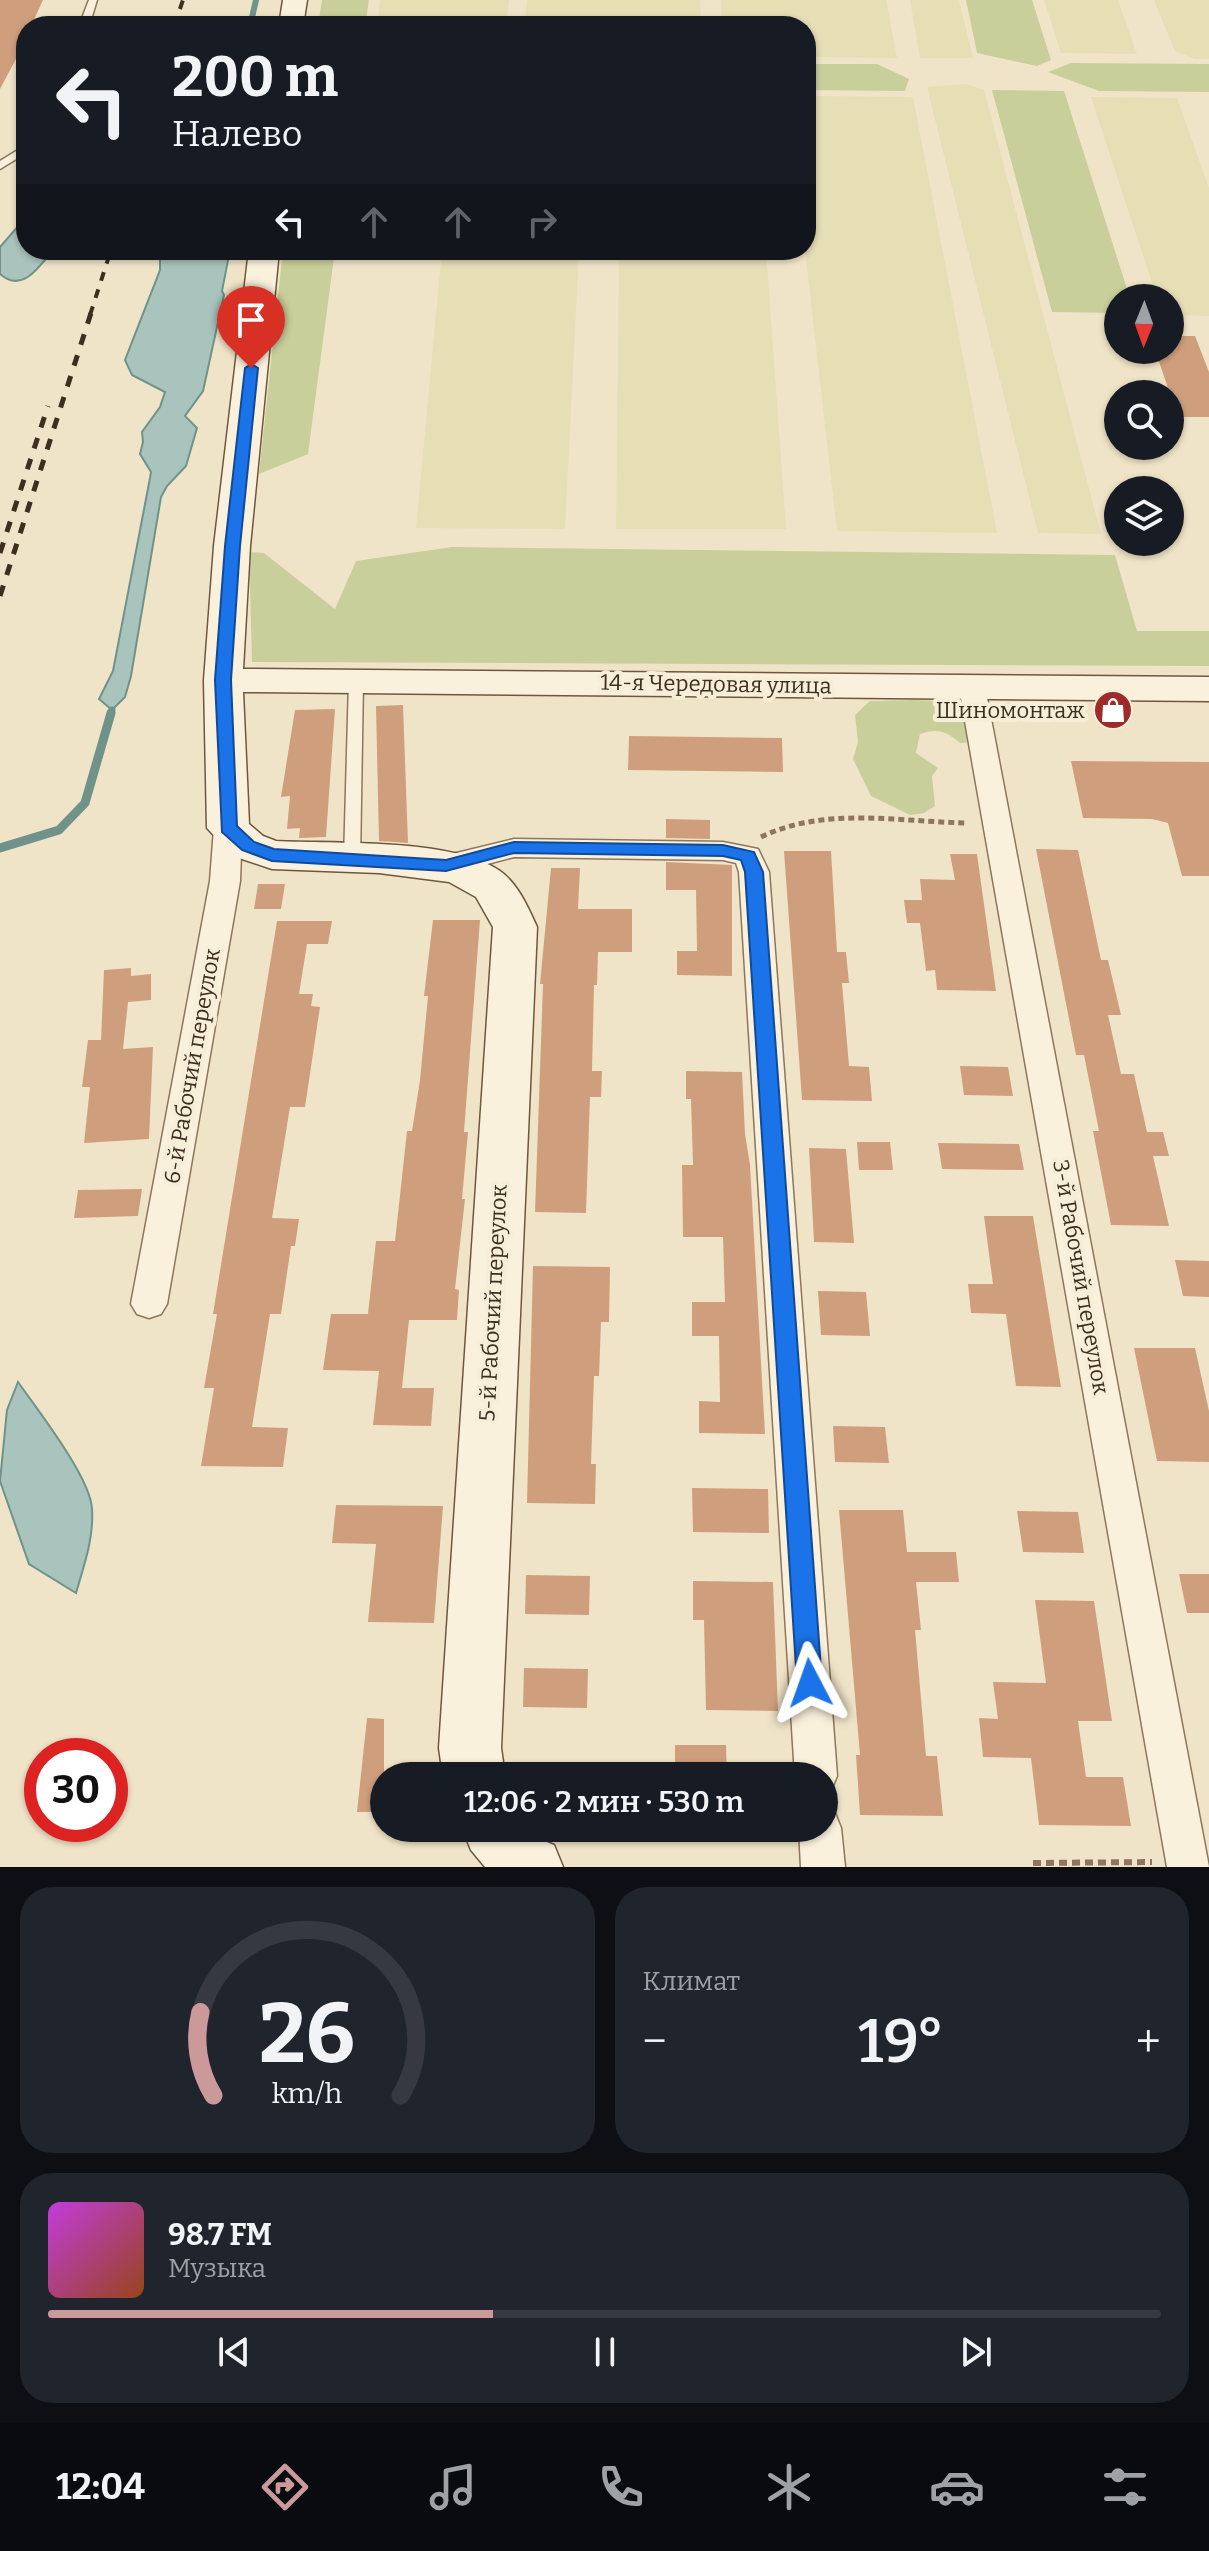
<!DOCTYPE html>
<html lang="ru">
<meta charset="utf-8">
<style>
:root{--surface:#171b24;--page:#20242c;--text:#f1f3f6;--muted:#9ea1a6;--line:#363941;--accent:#cc999b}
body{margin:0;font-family:Bitter,serif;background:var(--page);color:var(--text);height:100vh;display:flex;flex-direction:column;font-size:30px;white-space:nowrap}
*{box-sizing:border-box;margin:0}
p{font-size:26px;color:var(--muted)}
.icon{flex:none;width:44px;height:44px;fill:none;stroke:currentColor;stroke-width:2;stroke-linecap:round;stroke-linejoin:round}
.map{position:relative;height:1867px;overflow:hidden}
.panel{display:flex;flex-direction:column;gap:20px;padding:20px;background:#0d0f14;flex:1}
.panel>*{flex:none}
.top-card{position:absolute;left:16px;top:16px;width:800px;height:244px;border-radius:32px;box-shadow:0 2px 6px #0004;background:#171b24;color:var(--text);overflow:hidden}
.needle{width:52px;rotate:181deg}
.controls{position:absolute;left:1104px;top:284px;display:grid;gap:16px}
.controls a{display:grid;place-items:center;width:80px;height:80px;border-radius:50%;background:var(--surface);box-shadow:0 2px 6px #0004;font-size:40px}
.speed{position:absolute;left:24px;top:1738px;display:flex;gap:16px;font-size:40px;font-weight:700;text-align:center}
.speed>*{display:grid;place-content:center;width:104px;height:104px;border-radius:50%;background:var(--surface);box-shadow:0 2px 6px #0004;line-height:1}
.speed .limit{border:12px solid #d22;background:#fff;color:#111}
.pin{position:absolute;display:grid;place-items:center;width:68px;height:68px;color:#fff;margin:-82px -34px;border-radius:50% 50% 50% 0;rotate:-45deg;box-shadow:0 0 8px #0007}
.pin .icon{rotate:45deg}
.me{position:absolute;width:88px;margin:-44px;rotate:356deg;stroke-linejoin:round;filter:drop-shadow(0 0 6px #0008)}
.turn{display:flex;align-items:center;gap:28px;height:168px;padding:0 24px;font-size:36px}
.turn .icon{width:104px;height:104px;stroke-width:2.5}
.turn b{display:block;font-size:56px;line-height:68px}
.lanes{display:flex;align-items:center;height:76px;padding:0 24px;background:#0003;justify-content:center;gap:40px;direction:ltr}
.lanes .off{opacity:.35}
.big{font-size:60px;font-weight:600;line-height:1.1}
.panel .widget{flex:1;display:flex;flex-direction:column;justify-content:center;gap:12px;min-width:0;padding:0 28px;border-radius:32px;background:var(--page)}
.panel .dial{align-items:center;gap:0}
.dial svg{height:208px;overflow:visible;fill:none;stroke:var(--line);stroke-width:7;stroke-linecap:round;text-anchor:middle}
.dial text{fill:var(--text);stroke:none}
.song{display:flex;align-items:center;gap:24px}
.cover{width:96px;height:96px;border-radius:12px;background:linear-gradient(135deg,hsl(290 70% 55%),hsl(20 70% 35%))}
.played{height:8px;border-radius:4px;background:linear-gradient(90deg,var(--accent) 40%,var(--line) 40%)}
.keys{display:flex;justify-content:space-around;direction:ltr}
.heat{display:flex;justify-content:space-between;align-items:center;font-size:44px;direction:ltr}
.panel .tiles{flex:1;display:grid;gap:20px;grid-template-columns:1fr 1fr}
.widget:last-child{grid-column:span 2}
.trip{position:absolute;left:370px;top:1762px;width:468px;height:80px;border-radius:40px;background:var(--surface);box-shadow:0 2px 6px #0004;font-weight:600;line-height:80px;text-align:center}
.menu{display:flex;height:128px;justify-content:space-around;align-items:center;background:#090b0e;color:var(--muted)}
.menu .icon{width:56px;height:56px}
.menu .on{color:var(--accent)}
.menu b{font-size:36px;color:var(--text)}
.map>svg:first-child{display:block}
.farmland{fill:#e6deb5}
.green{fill:#c9cf9b}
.water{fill:#a9c4bc;stroke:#6f938a;stroke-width:2}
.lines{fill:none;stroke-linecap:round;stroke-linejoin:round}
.stream-far2{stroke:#6f938a;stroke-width:6}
.stream-far1{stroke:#6f938a;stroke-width:7}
.stream{stroke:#6f938a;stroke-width:9}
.building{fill:#cf9f7d}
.lane-casing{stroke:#8d765c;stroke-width:3}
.street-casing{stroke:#8d765c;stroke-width:3}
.secondary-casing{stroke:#6f573f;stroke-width:3}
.path-far1{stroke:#8d765c;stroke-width:5;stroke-dasharray:6 4;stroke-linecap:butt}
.path{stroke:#8d765c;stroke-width:6;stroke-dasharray:8 5;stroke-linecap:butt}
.lane{fill:#faf1dc;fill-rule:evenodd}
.street{fill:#faf1dc;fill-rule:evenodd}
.secondary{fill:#faf1dc;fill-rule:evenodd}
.rail-far1{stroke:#3d2e20;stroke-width:4;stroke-dasharray:9 9;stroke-linecap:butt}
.rail{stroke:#3d2e20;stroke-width:5;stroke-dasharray:11 11;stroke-linecap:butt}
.route{fill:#1a73e8;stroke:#114b97;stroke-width:2}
.labels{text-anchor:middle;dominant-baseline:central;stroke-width:8;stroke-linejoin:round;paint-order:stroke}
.street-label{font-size:22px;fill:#3d2e20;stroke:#f7eed8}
.poi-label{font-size:22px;fill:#3d2e20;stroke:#f7eed8;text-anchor:end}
</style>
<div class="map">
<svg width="1209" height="1867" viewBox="0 0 1209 1867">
<rect width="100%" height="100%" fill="#f0e4c8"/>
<g class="farmland">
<polygon points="380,0 509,0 506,26 377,26"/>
<polygon points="527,0 700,0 701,26 524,26"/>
<polygon points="721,0 886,0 897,58 806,57 806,26 722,26"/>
<polygon points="910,0 959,0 973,58 920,58"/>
<polygon points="1044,0 1118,0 1137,54 1061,53"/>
<polygon points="1154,0 1209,0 1209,59 1195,59 1175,51"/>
<polygon points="967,84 984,90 1101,534 1038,533 927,87"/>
<polygon points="806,96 913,97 997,533 837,531 805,250"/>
<polygon points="1091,97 1177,98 1209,188 1209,316 1170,315 1170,298 1157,298"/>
<polygon points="442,250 579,250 565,529 416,528"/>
<polygon points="619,250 766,250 786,529 616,529"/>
</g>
<g class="green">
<polygon points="322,0 369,0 365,26 318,26"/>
<polygon points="966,0 1032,0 1051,60 1037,66 977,53"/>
<polygon points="1071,63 1209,64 1209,92 1099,91 1048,72"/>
<polygon points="806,64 877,64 909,79 905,91 806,90"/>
<polygon points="992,90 1064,91 1130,298 1118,298 1118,313 1052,312"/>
<polygon points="283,250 335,250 308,454 259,474"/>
<polygon points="452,547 1115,555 1137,631 1209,631 1209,666 252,662 249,552 264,553 335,609 356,561"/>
<path d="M870,701C903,701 944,694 970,715L973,742L960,743C946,731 938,728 920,734L916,753L938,768L932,776L935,806L924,813L910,815L871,796L853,759L858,742L855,715Z"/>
</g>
<g class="water">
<path d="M26,217V250H53C40,266 22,294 0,274V247Z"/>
<polygon points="160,250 230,250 222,291 224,295 203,391 185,416 197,428 186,466 167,486 161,497 131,676 125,697 112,710 99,699 113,671 150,478 151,472 140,454 143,442 142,432 160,407 165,392 132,375 125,360 160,270"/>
<path d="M18,1382C37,1409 91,1478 92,1509C94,1538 84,1565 76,1593L29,1564L0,1481L7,1410Z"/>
</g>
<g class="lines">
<polyline class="stream-far2" points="250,26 256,0"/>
<polyline class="stream-far1" points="111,715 112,710"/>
<polyline class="stream" points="0,848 59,830 85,803 111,713"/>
</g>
<g class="building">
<polygon points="0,0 43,0 31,26 26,26 26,40 0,89"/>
<polygon points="1170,336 1195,336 1209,372 1209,417 1178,417 1155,350 1170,350"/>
<polygon points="403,705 408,843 379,841 376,706"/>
<polygon points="335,709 326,837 299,838 300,828 287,829 290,796 281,797 295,710"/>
<polygon points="629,736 782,738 783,772 628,770"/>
<polygon points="1071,761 1209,762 1209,876 1182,876 1168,823 1152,819 1083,818"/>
<polygon points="666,819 710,820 710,839 666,838"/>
<polygon points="1036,849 1078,850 1101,960 1108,960 1121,1015 1108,1015 1121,1074 1134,1074 1147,1132 1163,1132 1169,1156 1153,1156 1169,1226 1111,1225 1093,1131 1099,1131 1084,1055 1076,1055"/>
<polygon points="784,851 831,851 837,952 846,952 849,983 842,983 849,1066 869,1067 872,1101 802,1100"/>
<polygon points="950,854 977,854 996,991 937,990 935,970 926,971 920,923 907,923 904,900 922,900 920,879 955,880"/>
<polygon points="666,862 732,865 732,976 677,975 677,951 697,951 696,890 666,890"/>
<polygon points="551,868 580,868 578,909 632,909 632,952 598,952 597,985 594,985 592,1071 602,1071 601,1097 590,1097 586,1213 535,1212 543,984 540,984"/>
<polygon points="258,884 285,884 281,909 254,909"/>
<polygon points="433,920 480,920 464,1132 468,1132 462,1199 465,1199 455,1289 459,1290 457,1320 409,1320 402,1388 434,1388 431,1426 373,1425 379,1371 323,1370 331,1314 368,1314 376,1241 395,1241 407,1131 412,1131 420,1080 428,996 424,996"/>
<polygon points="277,921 332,921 328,944 307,944 299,994 313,994 311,1006 320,1007 305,1107 290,1107 272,1218 299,1219 295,1246 291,1246 281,1314 270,1314 252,1427 288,1428 283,1467 201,1466 214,1388 204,1388 217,1314 213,1314"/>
<polygon points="131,968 131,976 151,974 151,1000 128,1002 123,1049 153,1047 149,1139 84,1143 90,1087 82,1087 88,1040 101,1040 104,970"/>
<polygon points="960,1066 1008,1067 1013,1096 964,1095"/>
<polygon points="686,1071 742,1072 745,1134 750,1165 765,1434 699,1433 699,1401 720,1402 719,1336 692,1336 692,1302 725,1302 723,1237 683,1237 682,1165 693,1165 691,1099 686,1099"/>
<polygon points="857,1142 890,1142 893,1170 859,1170"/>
<polygon points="938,1143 1019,1144 1024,1170 942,1169"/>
<polygon points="809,1148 846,1149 854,1243 814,1242"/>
<polygon points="142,1189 138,1216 74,1218 78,1190"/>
<polygon points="984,1216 1033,1216 1061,1387 1016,1386 1006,1314 971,1313 968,1284 993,1284"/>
<polygon points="1175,1260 1209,1261 1209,1297 1183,1296"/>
<polygon points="533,1266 610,1267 609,1322 601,1322 599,1376 594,1376 591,1464 596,1464 595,1504 527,1503"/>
<polygon points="818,1291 866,1292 870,1336 821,1335"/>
<polygon points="1134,1348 1195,1348 1209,1411 1209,1462 1157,1461"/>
<polygon points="833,1426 885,1427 889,1463 835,1462"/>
<polygon points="692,1488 768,1489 769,1533 693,1532"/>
<polygon points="336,1505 443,1506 434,1623 368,1622 376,1544 332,1543"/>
<polygon points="839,1510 903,1510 907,1552 956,1552 959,1582 916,1582 921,1630 915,1630 926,1756 937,1756 943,1816 860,1815 856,1755 860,1755"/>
<polygon points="1017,1511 1078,1512 1084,1553 1023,1552"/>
<polygon points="1179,1574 1209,1574 1209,1613 1187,1613"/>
<polygon points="526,1575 590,1576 589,1615 525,1614"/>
<polygon points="693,1581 773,1582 778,1711 706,1710 704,1620 693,1620"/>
<polygon points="1035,1600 1094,1601 1112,1721 1078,1721 1086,1777 1123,1777 1131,1826 1039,1825 1031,1758 983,1757 979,1718 998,1719 993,1682 1046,1683"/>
<polygon points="524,1668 588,1669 587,1708 523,1707"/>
<polygon points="367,1718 384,1719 384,1812 357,1812"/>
<polygon points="675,1745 726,1745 727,1776 675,1776"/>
</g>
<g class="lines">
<defs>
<g id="lane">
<polygon points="89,0 97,0 89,26 79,26"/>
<polygon points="26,145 26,153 0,169 0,161"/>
<polygon points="356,677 363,681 360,860 352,865 344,860 349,681"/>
</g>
<g id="street">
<polygon points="972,679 981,681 985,687 1209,1867 1167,1867 959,687 963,681"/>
<polygon points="228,819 238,821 242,828 240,881 167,1304 161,1314 149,1318 137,1314 131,1304 210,881 214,828 218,821"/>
<polygon points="514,839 723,842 758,849 769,872 837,1776 831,1790 824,1793 824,1776 795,1776 739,872 736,863 723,860 514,857 446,875 436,872 431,865 436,858"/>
<polygon points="824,1809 835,1813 841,1828 845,1867 801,1867 799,1828 824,1828"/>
</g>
<g id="secondary">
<polygon points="283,0 307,0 303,26 279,26"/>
<path d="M249,250H279L250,546L243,669L1209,677V701L243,692L249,824L263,836L276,841C334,844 453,838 500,871C518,884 528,907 537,927L501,1748L505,1776H443L439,1748L493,927L476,897L449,882L379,873L272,869L233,856L207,828L204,680L214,546Z"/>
<polygon points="462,1828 534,1828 544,1841 554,1845 563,1867 485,1867 471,1850"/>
</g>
</defs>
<use href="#lane" class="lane-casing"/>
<use href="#street" class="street-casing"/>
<use href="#secondary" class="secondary-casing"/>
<path class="path-far1" d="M761,837C825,806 899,822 968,823"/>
<polyline class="path" points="1033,1863 1152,1862"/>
<use href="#lane" class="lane"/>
<use href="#street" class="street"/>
<use href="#secondary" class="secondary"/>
<g class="rail-far1">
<polyline points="174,26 183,0"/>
<polyline points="90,315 111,250"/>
</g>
<g class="rail">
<polyline points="0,553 48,406"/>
<polyline points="0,596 91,313"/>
</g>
</g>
<polygon class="route" points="251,364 258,368 240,546 231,680 237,826 254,842 274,849 446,860 514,842 723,845 754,852 763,872 822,1683 819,1691 810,1694 801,1691 797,1683 745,872 741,860 723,856 514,853 446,871 272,861 242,850 222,832 215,680 225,546 245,368"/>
<defs>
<symbol id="shop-disc" viewBox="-11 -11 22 22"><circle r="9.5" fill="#9e2a2b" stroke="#f7eed8"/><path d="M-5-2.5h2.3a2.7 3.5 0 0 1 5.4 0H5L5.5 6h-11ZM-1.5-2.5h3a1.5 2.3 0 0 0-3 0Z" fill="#fff"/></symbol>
</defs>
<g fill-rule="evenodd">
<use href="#shop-disc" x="1091" y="688" width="44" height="44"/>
</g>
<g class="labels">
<g class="street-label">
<text transform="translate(716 684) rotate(1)">14-я Чередовая улица</text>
<text transform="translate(192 1066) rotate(-80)">6-й Рабочий переулок</text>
<text transform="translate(1081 1277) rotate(80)">3-й Рабочий переулок</text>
<text transform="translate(493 1303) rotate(-87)">5-й Рабочий переулок</text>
</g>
<g class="poi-label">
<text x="1085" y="710">Шиномонтаж</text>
</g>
</g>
</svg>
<div class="controls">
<a><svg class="needle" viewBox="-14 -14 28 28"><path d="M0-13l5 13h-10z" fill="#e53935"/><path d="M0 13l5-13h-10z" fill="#9ea1a6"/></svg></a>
<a><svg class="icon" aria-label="search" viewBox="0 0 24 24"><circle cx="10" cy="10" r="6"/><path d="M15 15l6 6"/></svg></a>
<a><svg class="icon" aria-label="layers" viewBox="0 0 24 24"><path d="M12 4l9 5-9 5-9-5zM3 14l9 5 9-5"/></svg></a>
</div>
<div class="speed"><div class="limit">30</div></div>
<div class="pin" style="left:251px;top:368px;background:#d93025"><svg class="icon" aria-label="arrive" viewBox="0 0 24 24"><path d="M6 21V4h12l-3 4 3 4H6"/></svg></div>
<svg class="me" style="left:810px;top:1683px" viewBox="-20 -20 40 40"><path d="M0-17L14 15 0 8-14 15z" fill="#1a73e8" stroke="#fff" stroke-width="4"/></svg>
<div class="trip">12:06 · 2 мин · 530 m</div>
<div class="top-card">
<div class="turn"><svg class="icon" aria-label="left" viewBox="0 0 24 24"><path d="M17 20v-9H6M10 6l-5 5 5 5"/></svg><div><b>200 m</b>Налево</div></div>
<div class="lanes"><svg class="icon" aria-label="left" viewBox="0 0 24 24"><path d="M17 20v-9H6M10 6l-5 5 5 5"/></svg><svg class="icon off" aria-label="ahead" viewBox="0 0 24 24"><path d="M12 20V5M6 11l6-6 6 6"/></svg><svg class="icon off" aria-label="ahead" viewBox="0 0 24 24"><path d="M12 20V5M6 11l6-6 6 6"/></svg><svg class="icon off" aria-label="right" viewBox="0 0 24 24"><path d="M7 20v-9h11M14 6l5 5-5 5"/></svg></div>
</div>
</div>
<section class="panel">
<div class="tiles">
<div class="widget dial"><svg viewBox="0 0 100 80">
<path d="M14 69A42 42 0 1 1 86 69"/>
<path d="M14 69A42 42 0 0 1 9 37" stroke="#cc999b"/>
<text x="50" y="56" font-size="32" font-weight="700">26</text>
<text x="50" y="72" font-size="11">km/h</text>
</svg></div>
<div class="widget"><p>Климат</p>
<div class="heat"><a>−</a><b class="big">19°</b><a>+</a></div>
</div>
<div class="widget">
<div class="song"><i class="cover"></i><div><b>98.7 FM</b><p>Музыка</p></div></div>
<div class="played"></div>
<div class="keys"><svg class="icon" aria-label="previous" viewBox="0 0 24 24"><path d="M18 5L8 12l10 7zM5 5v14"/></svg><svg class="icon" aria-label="pause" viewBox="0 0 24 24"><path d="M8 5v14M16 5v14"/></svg><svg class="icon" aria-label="next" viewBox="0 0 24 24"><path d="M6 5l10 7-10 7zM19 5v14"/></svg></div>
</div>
</div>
</section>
<nav class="menu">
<b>12:04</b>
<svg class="icon on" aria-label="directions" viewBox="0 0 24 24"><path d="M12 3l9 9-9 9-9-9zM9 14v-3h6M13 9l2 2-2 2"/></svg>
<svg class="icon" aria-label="music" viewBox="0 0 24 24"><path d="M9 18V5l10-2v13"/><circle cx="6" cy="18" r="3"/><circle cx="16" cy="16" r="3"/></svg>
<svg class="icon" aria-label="phone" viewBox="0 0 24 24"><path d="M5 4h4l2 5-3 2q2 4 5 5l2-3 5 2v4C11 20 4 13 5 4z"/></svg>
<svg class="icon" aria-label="climate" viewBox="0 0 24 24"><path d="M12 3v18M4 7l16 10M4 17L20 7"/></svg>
<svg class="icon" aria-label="car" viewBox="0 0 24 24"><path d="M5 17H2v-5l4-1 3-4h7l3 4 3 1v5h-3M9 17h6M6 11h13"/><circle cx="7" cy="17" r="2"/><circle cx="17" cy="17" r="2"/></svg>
<svg class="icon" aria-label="filters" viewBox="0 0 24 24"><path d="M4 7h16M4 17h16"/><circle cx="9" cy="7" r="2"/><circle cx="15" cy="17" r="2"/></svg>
</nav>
